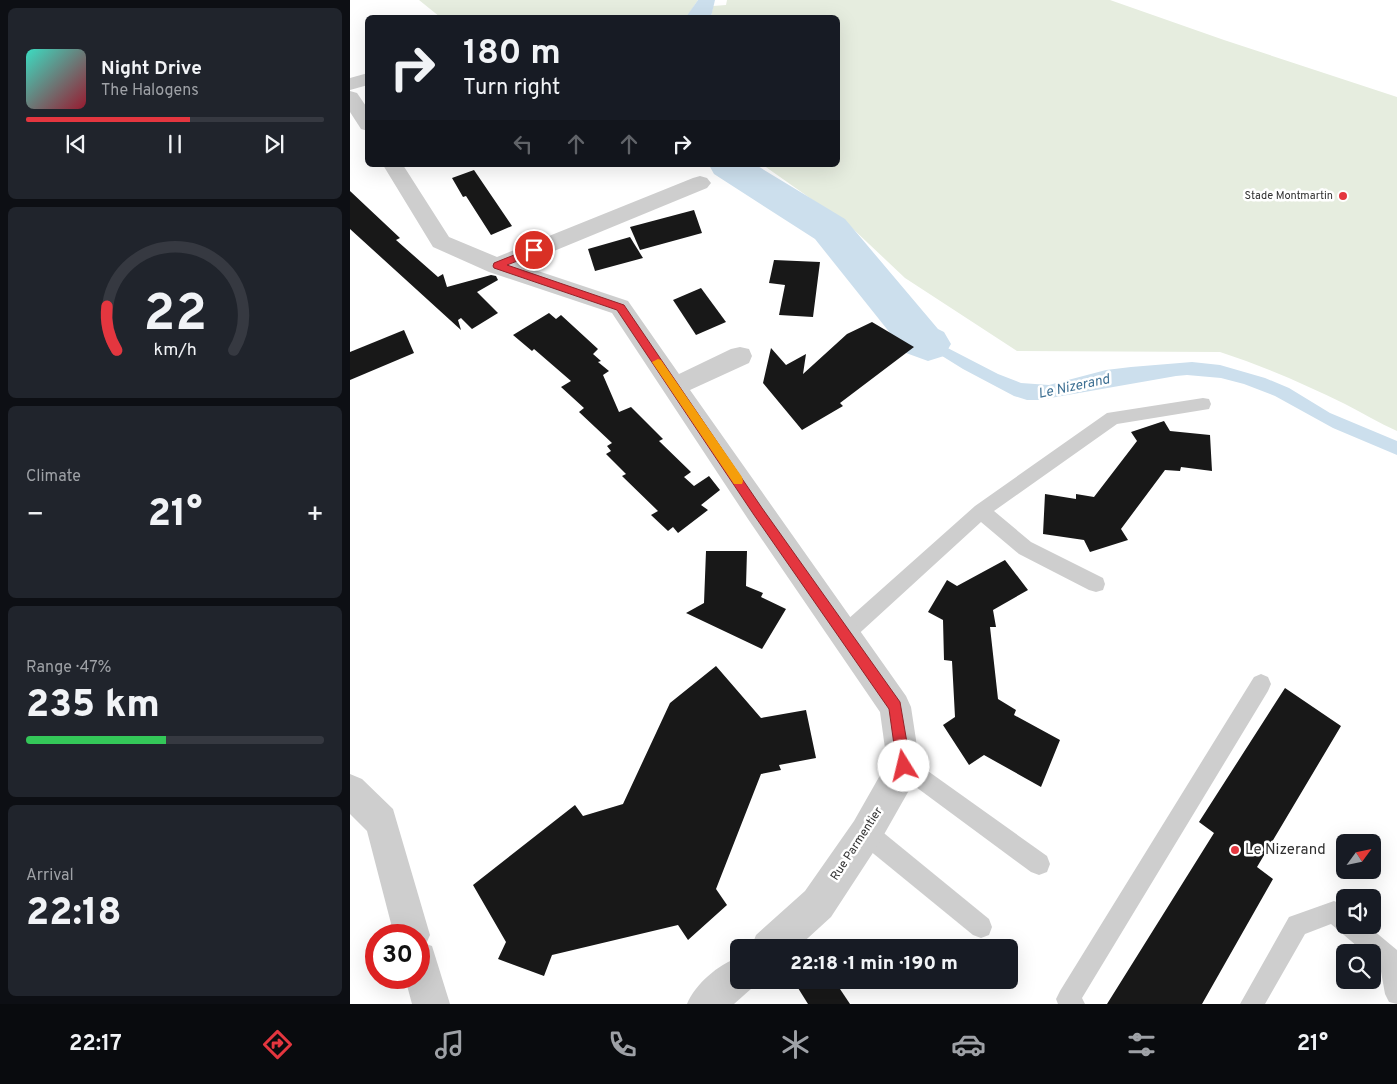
<!DOCTYPE html>
<meta charset="utf-8">
<style>
:root{--surface:#171b24;--page:#20242c;--text:#f1f3f6;--muted:#9ea1a6;--line:#363941;--accent:#e4363f}
body{margin:0;font-family:Overpass,sans-serif;background:var(--page);color:var(--text);height:100vh;display:flex;flex-direction:column;font-size:19px;white-space:nowrap}
*{box-sizing:border-box;margin:0}
p{font-size:16px;color:var(--muted)}
.icon{flex:none;width:28px;height:28px;fill:none;stroke:currentColor;stroke-width:2;stroke-linecap:round;stroke-linejoin:round}
.map{position:relative;flex:1;overflow:hidden}
.panel{display:flex;flex-direction:column;gap:8px;padding:8px;background:#0d0f14;width:350px}
.panel>*{flex:none}
.guide{position:absolute;left:15px;top:15px;width:475px;height:152px;border-radius:8px;box-shadow:0 5px 20px #0002;background:#171b24;color:var(--text);overflow:hidden}
.needle{width:32px;rotate:57deg}
.controls{position:absolute;left:986px;top:834px;display:grid;gap:10px}
.controls a{display:grid;place-items:center;width:45px;height:45px;border-radius:8px;background:var(--surface);box-shadow:0 5px 20px #0002;font-size:25px}
.speed{position:absolute;left:15px;top:924px;display:flex;gap:10px;font-size:25px;font-weight:700;text-align:center}
.speed>*{display:grid;place-content:center;width:65px;height:65px;border-radius:50%;background:var(--surface);box-shadow:0 5px 20px #0002;line-height:1}
.speed .limit{border:8px solid #d22;background:#fff;color:#111}
.pin{position:absolute;display:grid;place-items:center;width:42px;height:42px;color:#fff;margin:-21px;border:2px solid #fff;border-radius:50%;box-shadow:0 1px 5px #0007}
.me{position:absolute;width:55px;margin:-28px;rotate:351deg;stroke-linejoin:round;filter:drop-shadow(0 0 4px #0008)}
.turn{display:flex;align-items:center;gap:18px;height:105px;padding:0 15px;font-size:22px}
.turn .icon{width:65px;height:65px;stroke-width:2.5}
.turn b{display:block;font-size:35px;line-height:42px}
.lanes{display:flex;align-items:center;height:48px;padding:0 15px;background:#0003;justify-content:center;gap:25px;direction:ltr}
.lanes .off{opacity:.35}
.big{font-size:38px;font-weight:800;line-height:1.1}
.panel .tile{flex:1;display:flex;flex-direction:column;justify-content:center;gap:8px;min-width:0;padding:0 18px;border-radius:8px;background:var(--page)}
.panel .dial{align-items:center;gap:0}
.dial svg{height:130px;overflow:visible;fill:none;stroke:var(--line);stroke-width:7;stroke-linecap:round;text-anchor:middle}
.dial text{fill:var(--text);stroke:none}
.song{display:flex;align-items:center;gap:15px}
.cover{width:60px;height:60px;border-radius:8px;background:linear-gradient(135deg,hsl(170 70% 55%),hsl(350 70% 35%))}
.played{height:5px;border-radius:2px;background:linear-gradient(90deg,var(--accent) 55%,var(--line) 55%)}
.keys{display:flex;justify-content:space-around;direction:ltr}
.heat{display:flex;justify-content:space-between;align-items:center;font-size:28px;direction:ltr}
.charge{height:8px;border-radius:4px;background:linear-gradient(90deg,#34c759 47%,var(--line) 0)}
.trip{position:absolute;left:380px;top:939px;width:288px;height:50px;border-radius:8px;background:var(--surface);box-shadow:0 5px 20px #0002;font-weight:800;line-height:50px;text-align:center}
.menu{display:flex;height:80px;justify-content:space-around;align-items:center;background:#090b0e;color:var(--muted)}
.menu .icon{width:35px;height:35px}
.menu .selected{color:var(--accent)}
.menu b{font-size:22px;color:var(--text)}
main{display:flex;flex:1;min-height:0}
.map>svg:first-child{display:block}
.green{fill:#e6eddf}
.water{fill:#ccdfed}
.lines{fill:none;stroke-linecap:round;stroke-linejoin:round}
.river{fill:#ccdfed;fill-rule:evenodd}
.building{fill:#181818}
.lane{fill:#cecece;fill-rule:evenodd}
.street{fill:#cecece;fill-rule:evenodd}
.route{fill:#e4363f;stroke:#942329}
.slow{fill:#f59e0b}
.poi-dot{fill:#e4363f;stroke:#fff;stroke-width:2}
.labels{text-anchor:middle;dominant-baseline:central;stroke-width:5;stroke-linejoin:round;paint-order:stroke}
.far-poi-label{font-size:11px;fill:#313131;stroke:#fff;text-anchor:end}
.street-label{font-size:12px;fill:#313131;stroke:#fff}
.water-label{font-size:14px;font-style:italic;fill:#3e7093;stroke:#fff}
.near-poi-label{font-size:15px;fill:#313131;stroke:#fff;text-anchor:start}
</style>
<main>
<section class="panel">
<div class="tile">
<div class="song"><i class="cover"></i><div><b>Night Drive</b><p>The Halogens</p></div></div>
<div class="played"></div>
<div class="keys"><svg class="icon" aria-label="previous" viewBox="0 0 24 24"><path d="M18 5L8 12l10 7zM5 5v14"/></svg><svg class="icon" aria-label="pause" viewBox="0 0 24 24"><path d="M8 5v14M16 5v14"/></svg><svg class="icon" aria-label="next" viewBox="0 0 24 24"><path d="M6 5l10 7-10 7zM19 5v14"/></svg></div>
</div>
<div class="tile dial"><svg viewBox="0 0 100 80">
<path d="M14 69A42 42 0 1 1 86 69"/>
<path d="M14 69A42 42 0 0 1 8 42" stroke="#e4363f"/>
<text x="50" y="56" font-size="32" font-weight="700">22</text>
<text x="50" y="72" font-size="11">km/h</text>
</svg></div>
<div class="tile"><p>Climate</p>
<div class="heat"><a>−</a><b class="big">21°</b><a>+</a></div>
</div>
<div class="tile"><p>Range · 47%</p><b class="big">235 km</b><div class="charge"></div></div>
<div class="tile"><p>Arrival</p><b class="big">22:18</b></div>
</section>
<div class="map">
<svg width="1047" height="1004" viewBox="0 0 1047 1004">
<rect width="100%" height="100%" fill="#fff"/>
<g class="green">
<polygon points="69,0 348,0 336,18 90,17"/>
<path d="M377,0H760L874,40L1047,97V431C1029,423 1013,413 995,404C954,384 913,366 870,352L667,351L555,278L501,227L413,165H488V18H361L363,6L376,5Z"/>
</g>
<g class="water">
<polygon points="348,0 365,0 361,17 336,17"/>
<polygon points="358,165 402,165 505,239 519,256 534,278 514,286 509,281 487,246 476,233 412,188"/>
<polygon points="541,287 570,329 588,343 648,374 671,383 699,385 756,370 781,367 842,362 870,365 915,378 939,388 980,413 1047,441 1047,455 983,428 925,396 894,384 871,378 837,375 826,376 689,400 677,400 664,396 613,369 568,341 521,295"/>
</g>
<g class="lines">
<polygon class="river" points="359,165 406,165 495,219 588,329 594,332 601,344 594,356 578,361 556,353 465,239 364,174"/>
</g>
<g class="building">
<polygon points="124,170 162,226 141,235 116,196 113,197 102,178"/>
<polygon points="0,191 50,238 46,240 88,277 93,274 97,287 141,275 146,276 148,280 127,292 148,313 122,329 111,318 108,320 111,330 0,229"/>
<polygon points="344,210 352,233 290,250 280,227"/>
<polygon points="280,237 293,258 245,271 238,249"/>
<polygon points="424,260 470,262 463,317 429,315 435,285 419,283"/>
<polygon points="351,288 376,322 346,335 323,300"/>
<polygon points="199,313 206,319 211,315 248,349 243,354 251,361 248,362 259,371 253,375 269,412 281,407 313,439 309,441 341,472 334,477 344,486 359,476 370,490 351,505 358,510 328,533 323,527 318,531 301,515 308,511 272,476 276,474 256,454 261,451 257,446 262,443 229,412 234,408 211,387 221,381 184,349 182,351 163,335"/>
<polygon points="522,322 564,347 490,403 493,406 452,430 413,383 421,348 436,365 456,354 453,374 497,334"/>
<polygon points="54,330 64,353 0,380 0,352"/>
<polygon points="814,421 820,431 860,435 862,471 831,467 830,471 815,470 771,529 778,540 740,552 734,540 693,534 695,494 726,499 726,494 744,497 787,441 781,432"/>
<polygon points="356,551 397,551 396,586 413,593 411,597 436,609 412,649 336,613 354,603"/>
<polygon points="655,560 678,590 643,610 646,627 640,627 648,699 666,710 664,715 710,740 691,787 634,755 619,765 593,725 605,717 602,661 594,660 593,620 578,612 597,580 607,586"/>
<polygon points="366,666 411,718 456,710 466,758 429,765 431,770 411,774 366,889 377,905 338,940 328,925 202,955 194,976 148,959 156,942 123,885 225,805 233,816 273,804 320,703"/>
<polygon points="935,688 991,726 907,867 923,879 852,1004 757,1004 864,833 849,822"/>
<polygon points="443,980 484,980 500,1004 458,1004"/>
</g>
<g class="lines">
<g class="lane">
<polygon points="853,398 859,399 861,404 859,409 767,424 644,511 681,542 753,578 755,584 753,590 746,592 739,590 669,554 631,522 502,640 495,643 488,640 485,634 488,628 625,506 757,413"/>
<polygon points="911,674 918,677 921,684 918,691 732,998 735,1004 708,1004 706,999 710,991 904,677"/>
<polygon points="554,756 561,759 697,856 700,864 697,872 689,875 681,872 547,773 544,766 547,759"/>
<polygon points="516,822 524,825 639,919 642,927 639,935 631,938 623,935 508,841 505,833 508,825"/>
<polygon points="984,901 995,906 995,925 1017,925 1047,950 1047,1004 1039,1002 1035,994 1030,966 1022,960 1022,952 1014,952 981,924 955,934 915,1004 890,1004 939,917"/>
</g>
<g class="street">
<polygon points="18,73 18,85 0,90 0,78"/>
<polygon points="0,91 7,93 18,109 18,131 11,129 0,112"/>
<polygon points="33,165 53,165 99,237 147,257 343,178 350,176 357,178 361,183 357,188 170,265 278,301 329,374 381,349 390,347 399,349 402,356 399,363 340,390 556,696 561,707 570,766 566,778 528,845 481,917 447,948 401,948 406,935 455,891 504,821 537,763 530,712 398,519 262,313 139,272 83,247"/>
<polygon points="0,774 12,779 43,809 80,935 76,944 82,946 100,1004 62,1004 55,978 69,978 69,935 44,935 17,831 0,814"/>
<path d="M389,957V980H405L402,988L384,1004H337C346,983 368,965 389,957Z"/>
</g>
</g>
<polygon class="route" points="184,247 188,248 188,253 157,265 274,305 412,508 550,702 561,766 559,771 554,773 549,771 547,766 539,709 404,515 267,310 144,268 143,266 144,263"/>
<polygon class="slow" points="308,359 311,360 392,477 393,481 392,484 384,484 304,365 302,362"/>
<g class="poi-dot">
<circle cx="993" cy="196" r="5"/>
<circle cx="885" cy="850" r="5"/>
</g>
<g class="labels">
<g class="far-poi-label">
<text x="983" y="196">Stade Montmartin</text>
</g>
<g class="street-label">
<text transform="translate(507 844) rotate(-57)">Rue Parmentier</text>
</g>
<g class="water-label">
<text transform="translate(724 387) rotate(-12)">Le Nizerand</text>
</g>
<g class="near-poi-label">
<text x="895" y="850">Le Nizerand</text>
</g>
</g>
</svg>
<div class="controls">
<a><svg class="needle" viewBox="-14 -14 28 28"><path d="M0-13l5 13h-10z" fill="#e53935"/><path d="M0 13l5-13h-10z" fill="#9ea1a6"/></svg></a>
<a><svg class="icon" aria-label="sound" viewBox="0 0 24 24"><path d="M4 9h4l5-4v14l-5-4H4zM17 9q2 3 0 6"/></svg></a>
<a><svg class="icon" aria-label="search" viewBox="0 0 24 24"><circle cx="10" cy="10" r="6"/><path d="M15 15l6 6"/></svg></a>
</div>
<div class="speed"><div class="limit">30</div></div>
<div class="pin" style="left:184px;top:250px;background:#d93025"><svg class="icon" aria-label="arrive" viewBox="0 0 24 24"><path d="M6 21V4h12l-3 4 3 4H6"/></svg></div>
<svg class="me" style="left:554px;top:766px" viewBox="-20 -20 40 40"><circle r="19" fill="#fff"/><path d="M0-13L10 11 0 6-10 11z" fill="#e4363f"/></svg>
<div class="trip">22:18 · 1 min · 190 m</div>
<div class="guide">
<div class="turn"><svg class="icon" aria-label="right" viewBox="0 0 24 24"><path d="M7 20v-9h11M14 6l5 5-5 5"/></svg><div><b>180 m</b>Turn right</div></div>
<div class="lanes"><svg class="icon off" aria-label="left" viewBox="0 0 24 24"><path d="M17 20v-9H6M10 6l-5 5 5 5"/></svg><svg class="icon off" aria-label="ahead" viewBox="0 0 24 24"><path d="M12 20V5M6 11l6-6 6 6"/></svg><svg class="icon off" aria-label="ahead" viewBox="0 0 24 24"><path d="M12 20V5M6 11l6-6 6 6"/></svg><svg class="icon" aria-label="right" viewBox="0 0 24 24"><path d="M7 20v-9h11M14 6l5 5-5 5"/></svg></div>
</div>
</div>
</main>
<nav class="menu">
<b>22:17</b>
<svg class="icon selected" aria-label="directions" viewBox="0 0 24 24"><path d="M12 3l9 9-9 9-9-9zM9 14v-3h6M13 9l2 2-2 2"/></svg>
<svg class="icon" aria-label="music" viewBox="0 0 24 24"><path d="M9 18V5l10-2v13"/><circle cx="6" cy="18" r="3"/><circle cx="16" cy="16" r="3"/></svg>
<svg class="icon" aria-label="phone" viewBox="0 0 24 24"><path d="M5 4h4l2 5-3 2q2 4 5 5l2-3 5 2v4C11 20 4 13 5 4z"/></svg>
<svg class="icon" aria-label="climate" viewBox="0 0 24 24"><path d="M12 3v18M4 7l16 10M4 17L20 7"/></svg>
<svg class="icon" aria-label="car" viewBox="0 0 24 24"><path d="M5 17H2v-5l4-1 3-4h7l3 4 3 1v5h-3M9 17h6M6 11h13"/><circle cx="7" cy="17" r="2"/><circle cx="17" cy="17" r="2"/></svg>
<svg class="icon" aria-label="filters" viewBox="0 0 24 24"><path d="M4 7h16M4 17h16"/><circle cx="9" cy="7" r="2"/><circle cx="15" cy="17" r="2"/></svg>
<b>21°</b>
</nav>
